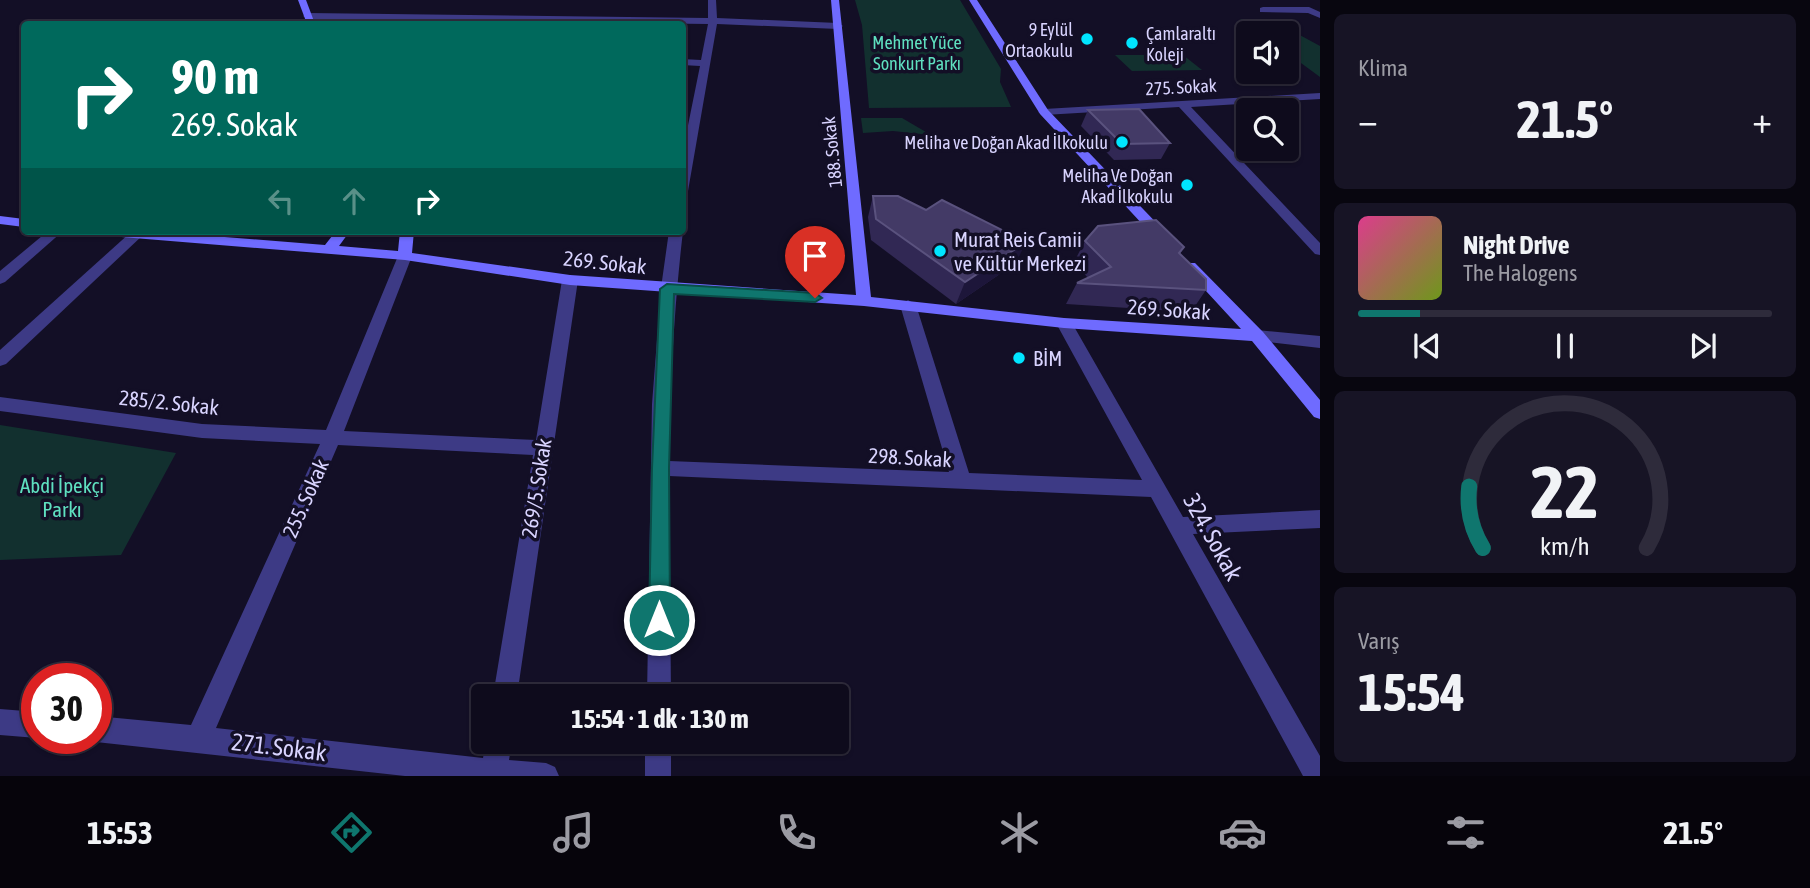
<!DOCTYPE html>
<html lang="tr">
<meta charset="utf-8">
<style>
:root{--surface:#0e0b1c;--page:#171425;--text:#f1f3f6;--muted:#9b9ba3;--line:#2e2b3b;--accent:#0f766e}
body{margin:0;font-family:"Asap Condensed",sans-serif;background:var(--page);color:var(--text);height:100vh;display:flex;flex-direction:column;font-size:26px;white-space:nowrap}
*{box-sizing:border-box;margin:0}
p{font-size:23px;color:var(--muted)}
.icon{flex:none;width:38px;height:38px;fill:none;stroke:currentColor;stroke-width:2;stroke-linecap:round;stroke-linejoin:round}
.map{position:relative;flex:1;overflow:hidden}
.sheet{display:flex;flex-direction:column;gap:14px;padding:14px;background:#08060f;width:490px}
.sheet>*{flex:none}
.guide{position:absolute;left:21px;top:21px;width:665px;height:214px;border-radius:7px;box-shadow:0 2px 5px #0004,0 0 0 2px var(--line);background:#00695c;color:#fff;overflow:hidden}
.controls{position:absolute;left:1236px;top:21px;display:grid;gap:14px}
.controls a{display:grid;place-items:center;width:63px;height:63px;border-radius:7px;background:var(--surface);box-shadow:0 2px 5px #0004,0 0 0 2px var(--line);font-size:35px}
.speed{position:absolute;left:21px;top:663px;display:flex;gap:14px;font-size:35px;font-weight:700;text-align:center}
.speed>*{display:grid;place-content:center;width:91px;height:91px;border-radius:50%;background:var(--surface);box-shadow:0 2px 5px #0004,0 0 0 2px var(--line);line-height:1}
.speed .limit{border:10px solid #d22;background:#fff;color:#111}
.pin{position:absolute;display:grid;place-items:center;width:60px;height:60px;color:#fff;margin:-72px -30px;border-radius:50% 50% 50% 0;rotate:-45deg;box-shadow:0 0 7px #0007}
.pin .icon{rotate:45deg}
.me{position:absolute;width:77px;margin:-38px;rotate:0deg;stroke-linejoin:round;filter:drop-shadow(0 0 5px #0008)}
.turn{display:flex;align-items:center;gap:24px;height:147px;padding:0 35px;font-size:32px}
.turn .icon{width:91px;height:91px;stroke-width:2.5}
.turn b{display:block;font-size:49px;line-height:60px}
.lanes{display:flex;align-items:center;height:66px;padding:0 35px;background:#0003;justify-content:center;gap:35px;direction:ltr}
.lanes .off{opacity:.35}
.big{font-size:52px;font-weight:700;line-height:1.1}
.sheet .card{flex:1;display:flex;flex-direction:column;justify-content:center;gap:10px;min-width:0;padding:0 24px;border-radius:10px;background:var(--page)}
.sheet .dial{align-items:center;gap:0}
.dial svg{height:182px;overflow:visible;fill:none;stroke:var(--line);stroke-width:7;stroke-linecap:round;text-anchor:middle}
.dial text{fill:var(--text);stroke:none}
.song{display:flex;align-items:center;gap:21px}
.cover{width:84px;height:84px;border-radius:10px;background:linear-gradient(135deg,hsl(330 70% 55%),hsl(80 70% 35%))}
.played{height:7px;border-radius:4px;background:linear-gradient(90deg,var(--accent) 15%,var(--line) 15%)}
.keys{display:flex;justify-content:space-around;direction:ltr}
.heat{display:flex;justify-content:space-between;align-items:center;font-size:38px;direction:ltr}
.trip{position:absolute;left:471px;top:684px;width:378px;height:70px;border-radius:7px;background:var(--surface);box-shadow:0 2px 5px #0004,0 0 0 2px var(--line);font-weight:700;line-height:70px;text-align:center}
.menu{display:flex;height:112px;justify-content:space-around;align-items:center;background:#06040b;color:var(--muted)}
.menu .icon{width:49px;height:49px}
.menu .on{color:var(--accent)}
.menu b{font-size:32px;color:var(--text)}
main{display:flex;flex:1;min-height:0}
.map>svg:first-child{display:block}
.green{fill:#12302f}
.lines{fill:none;stroke-linecap:round;stroke-linejoin:round}
.street{fill:#3d3a85;fill-rule:evenodd}
.secondary{fill:#6f6bff;fill-rule:evenodd}
.wall{fill:#312854}
.shaded-wall{fill:#1d163a}
.building{fill:#433a66;stroke:#5a527e;stroke-width:2}
.route{fill:#0f766e;stroke:#0a4d48;stroke-width:2}
.poi-dot{fill:#00e5ff;stroke:#130f26;stroke-width:2.5}
.labels{text-anchor:middle;dominant-baseline:central;stroke-width:7;stroke-linejoin:round;paint-order:stroke}
.far-poi-label{font-size:18px;fill:#d9d4ff;stroke:#130f26;text-anchor:end}
.far-park-label{font-size:18px;fill:#5fe0c0;stroke:#130f26}
.far-street-label{font-size:18px;fill:#d9d4ff;stroke:#130f26}
.poi-label{font-size:21px;fill:#d9d4ff;stroke:#130f26;text-anchor:start}
.street-label{font-size:21px;fill:#d9d4ff;stroke:#130f26}
.park-label{font-size:21px;fill:#5fe0c0;stroke:#130f26}
.near-street-label{font-size:24px;fill:#d9d4ff;stroke:#130f26}
</style>
<main>
<div class="map">
<svg width="1320" height="776" viewBox="0 0 1320 776">
<rect width="100%" height="100%" fill="#130f26"/>
<g class="green">
<polygon points="855,0 960,0 1001,69 1000,82 1011,107 869,108 862,25"/>
<polygon points="1240,19 1272,20 1320,46 1320,77 1286,52 1286,33 1260,33"/>
<polygon points="1115,55 1183,55 1202,70 1132,71"/>
<polygon points="861,118 902,118 931,135 893,131 863,133"/>
<polygon points="0,425 176,453 121,555 0,560"/>
</g>
<g class="lines">
<g class="street">
<polygon points="708,0 716,0 717,18 838,23 843,26 838,29 717,24 688,191 682,195 682,155 700,66 682,65 682,59 701,60 708,24 308,19 303,16 308,13 708,18"/>
<polygon points="1263,7 1309,7 1320,12 1320,18 1308,13 1260,12 1260,8"/>
<polygon points="1320,93 1320,99 1191,107 1320,243 1320,255 1315,254 1179,107 1044,115 1038,112 1044,109"/>
<path d="M682,230L683,231C674,308 670,384 669,461L949,472L900,305L908,300L916,305L969,473L1142,480L1056,323L1064,318L1072,323L1183,517L1320,510V528L1193,534L1320,756V776H1303L1151,497L669,476L671,696H647L652,404L661,288L669,231Z"/>
<polygon points="48,231 63,231 5,282 0,284 0,271"/>
<polygon points="131,232 137,231 143,235 6,364 0,366 0,350"/>
<polygon points="405,252 412,256 344,431 536,440 562,280 570,275 578,280 517,696 493,696 533,455 338,445 216,728 483,758 486,742 512,742 509,760 546,763 555,767 559,776 405,776 96,742 88,738 96,738 96,716 191,725 320,444 202,438 0,411 0,397 202,424 326,430 398,256"/>
<polygon points="1257,330 1320,336 1320,348 1251,340 1249,336"/>
<polygon points="0,709 37,712 37,738 0,735"/>
<rect x="645" y="742" width="26" height="34"/>
</g>
<g class="secondary">
<polygon points="298,0 306,0 315,24 307,24"/>
<polygon points="831,0 839,0 871,297 1064,318 1241,329 1183,266 1185,263 1195,263 1263,332 1320,400 1320,419 1314,417 1252,341 1064,328 864,306 570,285 405,260 97,235 90,231 149,231 325,245 336,231 350,231 339,246 398,251 400,231 414,231 412,253 570,275 856,295"/>
<polygon points="969,0 977,0 1048,110 1168,235 1168,241 1158,241 1040,114"/>
<polygon points="0,216 24,219 24,227 0,224"/>
</g>
</g>
<g class="wall">
<polygon points="1088,110 1170,143 1161,159 1114,160 1081,126"/>
<polygon points="873,196 1016,263 956,304 871,240 868,217"/>
<polygon points="1085,241 1184,247 1180,254 1206,290 1191,312 1066,304 1077,283 1088,278 1074,262"/>
</g>
<polygon class="shaded-wall" points="1026,242 1016,263 956,304 965,282"/>
<g class="building">
<polygon points="1139,109 1170,143 1122,144 1088,110"/>
<polygon points="873,196 898,196 926,210 942,200 1026,242 965,282 876,219"/>
<polygon points="1156,220 1184,247 1179,253 1206,279 1206,290 1077,283 1111,267 1085,241 1098,226"/>
</g>
<polygon class="route" points="667,284 815,293 822,298 815,302 674,294 669,468 670,620 667,627 659,630 652,627 649,620 652,468 660,289"/>
<g class="poi-dot">
<circle cx="1087" cy="39" r="7"/>
<circle cx="1132" cy="43" r="7"/>
<circle cx="1122" cy="142" r="7"/>
<circle cx="1187" cy="185" r="7"/>
<circle cx="940" cy="251" r="7"/>
<circle cx="1019" cy="358" r="7"/>
</g>
<g class="labels">
<g class="far-poi-label">
<text x="1073" y="29">9 Eylül<tspan x="1073" dy="21">Ortaokulu</tspan></text>
<text x="1146" y="33" text-anchor="start">Çamlaraltı<tspan x="1146" dy="21">Koleji</tspan></text>
<text x="1108" y="142">Meliha ve Doğan Akad İlkokulu</text>
<text x="1173" y="175">Meliha Ve Doğan<tspan x="1173" dy="21">Akad İlkokulu</tspan></text>
</g>
<g class="far-park-label">
<text x="917" y="42">Mehmet Yüce<tspan x="917" dy="21">Sonkurt Parkı</tspan></text>
</g>
<g class="far-street-label">
<text transform="translate(1181 87) rotate(-3)">275. Sokak</text>
<text transform="translate(832 152) rotate(-96)">188. Sokak</text>
</g>
<g class="poi-label">
<text x="954" y="239">Murat Reis Camii<tspan x="954" dy="24">ve Kültür Merkezi</tspan></text>
<text x="1033" y="358">BİM</text>
</g>
<g class="street-label">
<text transform="translate(605 262) rotate(6)">269. Sokak</text>
<text transform="translate(1169 309) rotate(4)">269. Sokak</text>
<text transform="translate(169 402) rotate(6)">285/2. Sokak</text>
<text transform="translate(910 457) rotate(3)">298. Sokak</text>
<text transform="translate(536 488) rotate(-81)">269/5. Sokak</text>
<text transform="translate(305 498) rotate(-66)">255. Sokak</text>
</g>
<g class="park-label">
<text x="62" y="485">Abdi İpekçi<tspan x="62" dy="24">Parkı</tspan></text>
</g>
<g class="near-street-label">
<text transform="translate(1213 537) rotate(61)">324. Sokak</text>
<text transform="translate(279 747) rotate(7)">271. Sokak</text>
</g>
</g>
</svg>
<div class="controls">
<a><svg class="icon" aria-label="sound" viewBox="0 0 24 24"><path d="M4 9h4l5-4v14l-5-4H4zM17 9q2 3 0 6"/></svg></a>
<a><svg class="icon" aria-label="search" viewBox="0 0 24 24"><circle cx="10" cy="10" r="6"/><path d="M15 15l6 6"/></svg></a>
</div>
<div class="speed"><div class="limit">30</div></div>
<div class="pin" style="left:815px;top:298px;background:#d93025"><svg class="icon" aria-label="arrive" viewBox="0 0 24 24"><path d="M6 21V4h12l-3 4 3 4H6"/></svg></div>
<svg class="me" style="left:659px;top:620px" viewBox="-20 -20 40 40"><circle r="17" fill="#0f766e" stroke="#fff" stroke-width="3"/><path d="M0-11L8 9 0 5-8 9z" fill="#fff"/></svg>
<div class="trip">15:54 · 1 dk · 130 m</div>
<div class="guide">
<div class="turn"><svg class="icon" aria-label="right" viewBox="0 0 24 24"><path d="M7 20v-9h11M14 6l5 5-5 5"/></svg><div><b>90 m</b>269. Sokak</div></div>
<div class="lanes"><svg class="icon off" aria-label="left" viewBox="0 0 24 24"><path d="M17 20v-9H6M10 6l-5 5 5 5"/></svg><svg class="icon off" aria-label="ahead" viewBox="0 0 24 24"><path d="M12 20V5M6 11l6-6 6 6"/></svg><svg class="icon" aria-label="right" viewBox="0 0 24 24"><path d="M7 20v-9h11M14 6l5 5-5 5"/></svg></div>
</div>
</div>
<section class="sheet">
<div class="card"><p>Klima</p>
<div class="heat"><a>−</a><b class="big">21.5°</b><a>+</a></div>
</div>
<div class="card">
<div class="song"><i class="cover"></i><div><b>Night Drive</b><p>The Halogens</p></div></div>
<div class="played"></div>
<div class="keys"><svg class="icon" aria-label="previous" viewBox="0 0 24 24"><path d="M18 5L8 12l10 7zM5 5v14"/></svg><svg class="icon" aria-label="pause" viewBox="0 0 24 24"><path d="M8 5v14M16 5v14"/></svg><svg class="icon" aria-label="next" viewBox="0 0 24 24"><path d="M6 5l10 7-10 7zM19 5v14"/></svg></div>
</div>
<div class="card dial"><svg viewBox="0 0 100 80">
<path d="M14 69A42 42 0 1 1 86 69"/>
<path d="M14 69A42 42 0 0 1 8 42" stroke="#0f766e"/>
<text x="50" y="56" font-size="32" font-weight="700">22</text>
<text x="50" y="72" font-size="11">km/h</text>
</svg></div>
<div class="card"><p>Varış</p><b class="big">15:54</b></div>
</section>
</main>
<nav class="menu">
<b>15:53</b>
<svg class="icon on" aria-label="directions" viewBox="0 0 24 24"><path d="M12 3l9 9-9 9-9-9zM9 14v-3h6M13 9l2 2-2 2"/></svg>
<svg class="icon" aria-label="music" viewBox="0 0 24 24"><path d="M9 18V5l10-2v13"/><circle cx="6" cy="18" r="3"/><circle cx="16" cy="16" r="3"/></svg>
<svg class="icon" aria-label="phone" viewBox="0 0 24 24"><path d="M5 4h4l2 5-3 2q2 4 5 5l2-3 5 2v4C11 20 4 13 5 4z"/></svg>
<svg class="icon" aria-label="climate" viewBox="0 0 24 24"><path d="M12 3v18M4 7l16 10M4 17L20 7"/></svg>
<svg class="icon" aria-label="car" viewBox="0 0 24 24"><path d="M5 17H2v-5l4-1 3-4h7l3 4 3 1v5h-3M9 17h6M6 11h13"/><circle cx="7" cy="17" r="2"/><circle cx="17" cy="17" r="2"/></svg>
<svg class="icon" aria-label="filters" viewBox="0 0 24 24"><path d="M4 7h16M4 17h16"/><circle cx="9" cy="7" r="2"/><circle cx="15" cy="17" r="2"/></svg>
<b>21.5°</b>
</nav>
